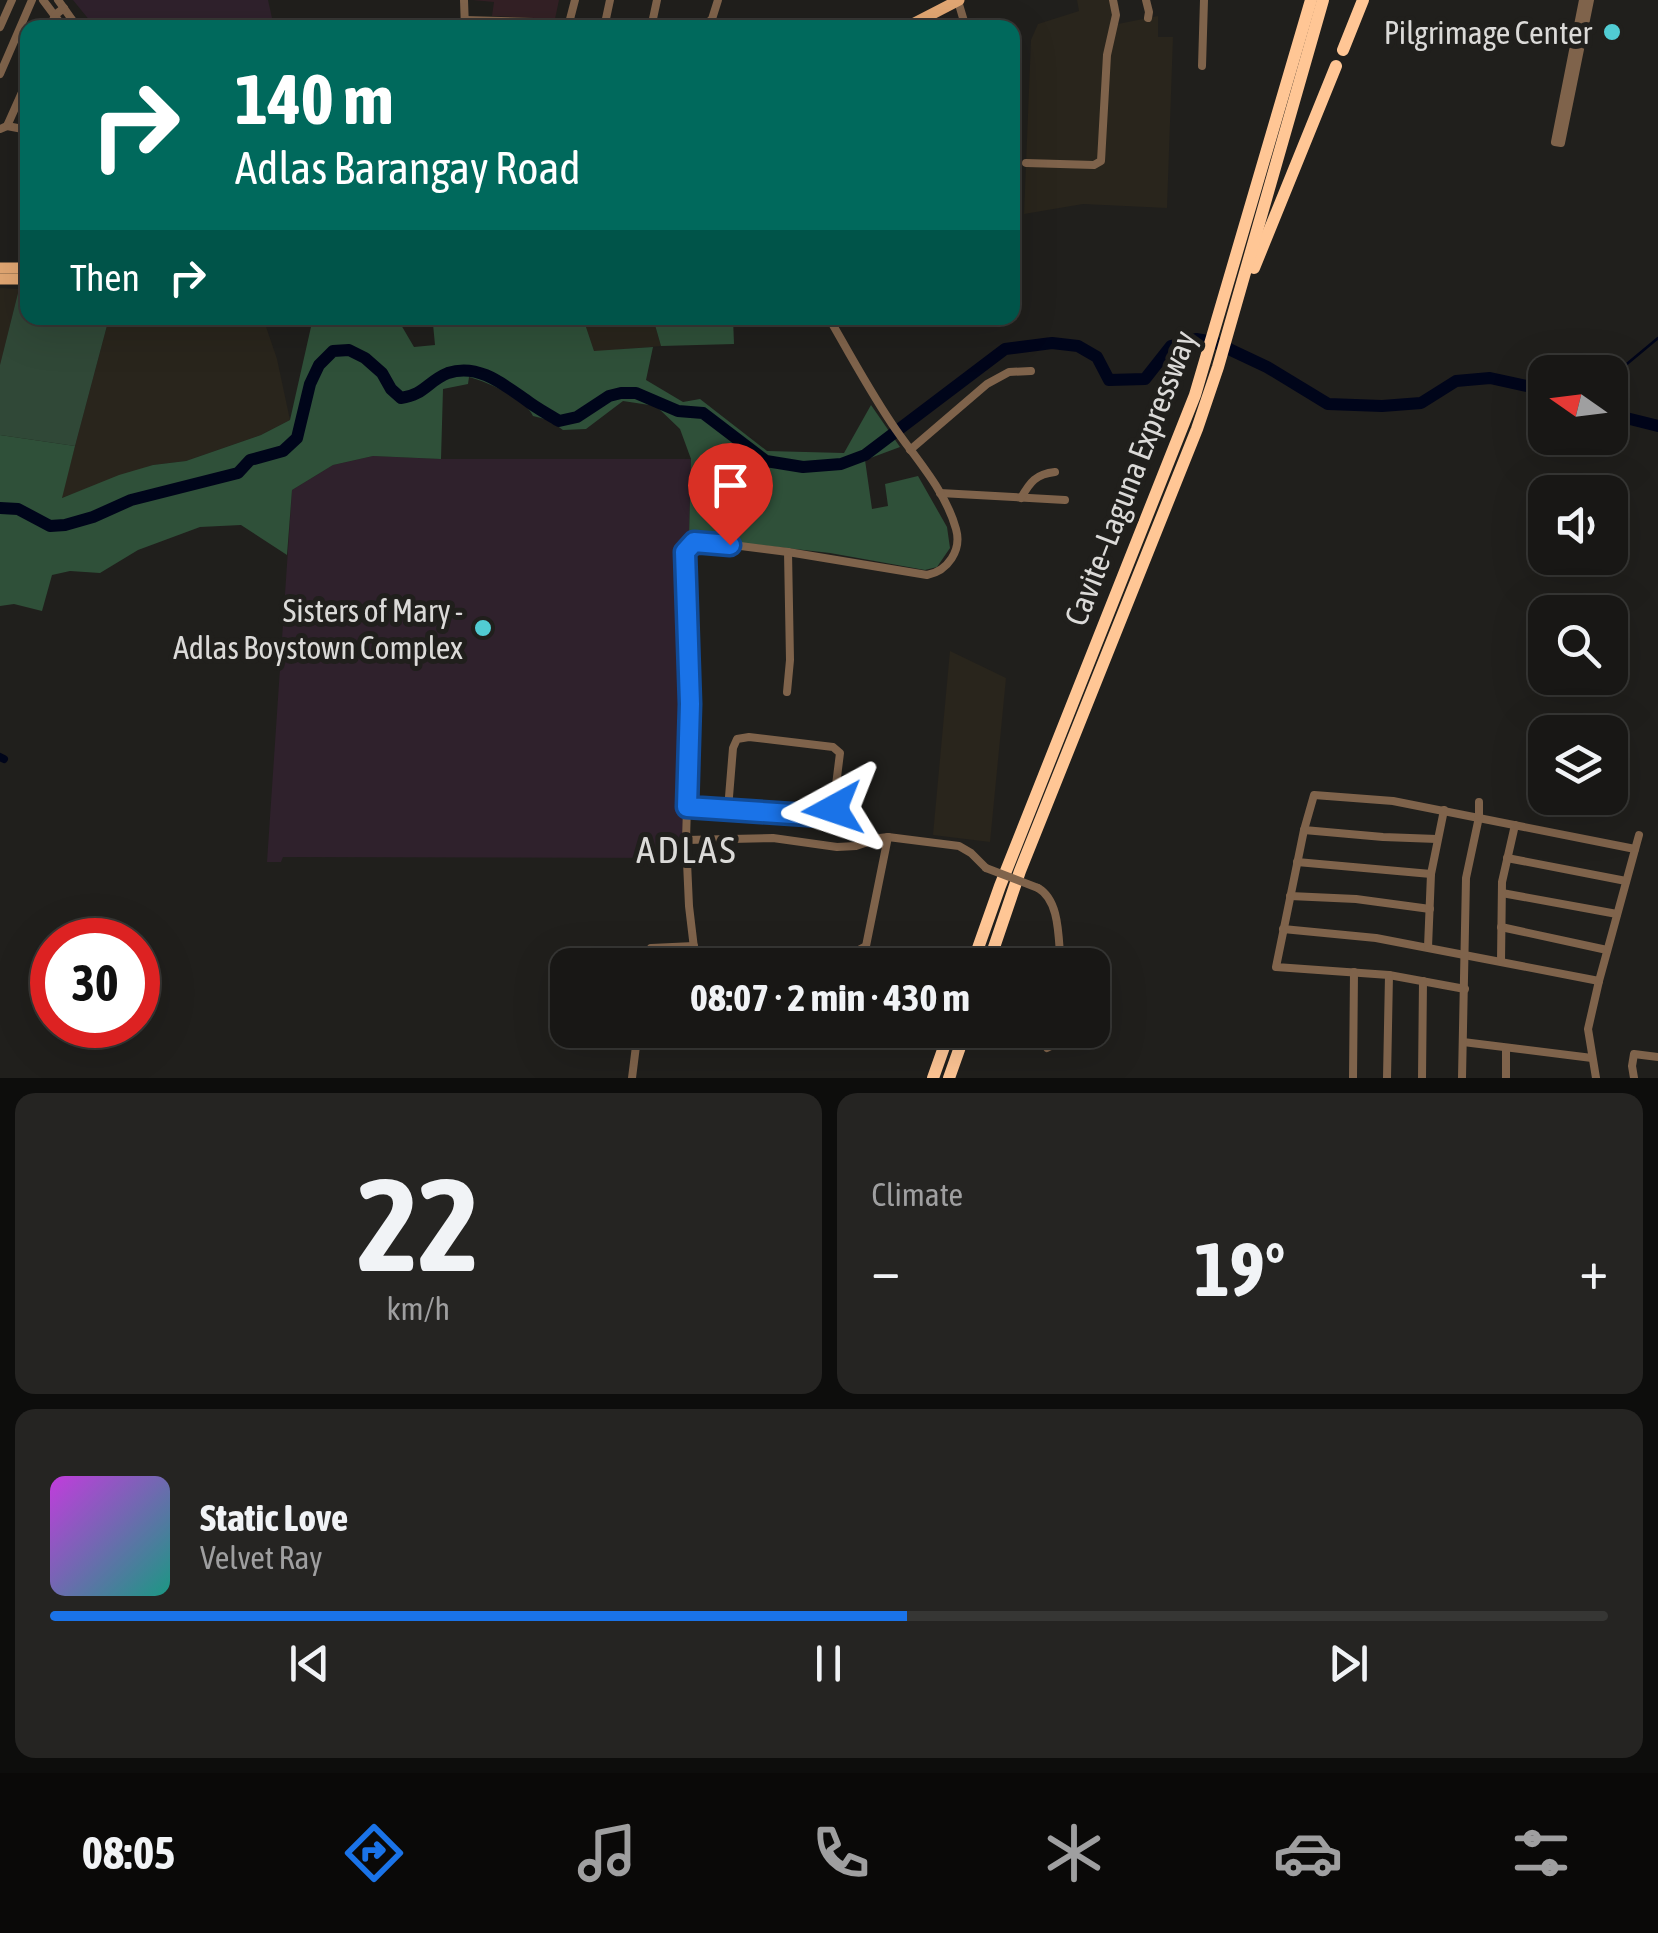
<!DOCTYPE html>
<meta charset="utf-8">
<style>
:root{--surface:#181715;--page:#252422;--text:#f1f3f6;--muted:#9f9fa0;--line:#363634;--accent:#1a73e8}
body{margin:0;font-family:"Asap Condensed",sans-serif;background:var(--page);color:var(--text);height:100vh;display:flex;flex-direction:column;font-size:38px;white-space:nowrap}
*{box-sizing:border-box;margin:0}
p{font-size:32px;color:var(--muted)}
.icon{flex:none;width:55px;height:55px;fill:none;stroke:currentColor;stroke-width:2;stroke-linecap:round;stroke-linejoin:round}
.map{position:relative;height:1078px;overflow:hidden}
.drawer{display:flex;flex-direction:column;gap:15px;padding:15px;background:#0d0d0c;flex:1}
.drawer>*{flex:none}
.banner{position:absolute;left:20px;top:20px;width:1000px;height:305px;border-radius:20px;box-shadow:0 10px 40px #0002,0 0 0 2px var(--line);background:#00695c;color:#fff;overflow:hidden}
.needle{width:65px;rotate:284deg}
.tools{position:absolute;left:1528px;top:355px;display:grid;gap:20px}
.tools a{display:grid;place-items:center;width:100px;height:100px;border-radius:20px;background:var(--surface);box-shadow:0 10px 40px #0002,0 0 0 2px var(--line);font-size:50px}
.speed{position:absolute;left:30px;top:918px;display:flex;gap:20px;font-size:50px;font-weight:700;text-align:center}
.speed>*{display:grid;place-content:center;width:130px;height:130px;border-radius:50%;background:var(--surface);box-shadow:0 10px 40px #0002,0 0 0 2px var(--line);line-height:1}
.speed .limit{border:15px solid #d22;background:#fff;color:#111}
.pin{position:absolute;display:grid;place-items:center;width:85px;height:85px;color:#fff;margin:-102px -42px;border-radius:50% 50% 50% 0;rotate:-45deg;box-shadow:0 0 10px #0007}
.pin .icon{rotate:45deg}
.me{position:absolute;width:110px;margin:-55px;rotate:265deg;stroke-linejoin:round;filter:drop-shadow(0 0 8px #0008)}
.turn{display:flex;align-items:center;gap:35px;height:210px;padding:0 50px;font-size:45px}
.turn .icon{width:130px;height:130px;stroke-width:2.5}
.turn b{display:block;font-size:70px;line-height:85px}
.then{display:flex;align-items:center;height:95px;padding:0 50px;background:#0003;gap:20px;font-size:38px}
.big{font-size:75px;font-weight:700;line-height:1.1}
.drawer .widget{flex:1;display:flex;flex-direction:column;justify-content:center;gap:15px;min-width:0;padding:0 35px;border-radius:20px;background:var(--page)}
.drawer .dial{align-items:center;gap:0}
.dial b{font-size:130px;line-height:1}
.song{display:flex;align-items:center;gap:30px}
.cover{width:120px;height:120px;border-radius:15px;background:linear-gradient(135deg,hsl(290 70% 55%),hsl(170 70% 35%))}
.played{height:10px;border-radius:5px;background:linear-gradient(90deg,var(--accent) 55%,var(--line) 55%)}
.keys{display:flex;justify-content:space-around;direction:ltr}
.heat{display:flex;justify-content:space-between;align-items:center;font-size:55px;direction:ltr}
.drawer .tiles{flex:1;display:grid;gap:15px;grid-template-columns:1fr 1fr}
.widget:last-child{grid-column:span 2}
.trip{position:absolute;left:550px;top:948px;width:560px;height:100px;border-radius:20px;background:var(--surface);box-shadow:0 10px 40px #0002,0 0 0 2px var(--line);font-weight:700;line-height:100px;text-align:center}
.tab-bar{display:flex;height:160px;justify-content:space-around;align-items:center;background:#0a0908;color:var(--muted)}
.tab-bar .icon{width:70px;height:70px}
.tab-bar .current{color:var(--accent)}
.tab-bar b{font-size:45px;color:var(--text)}
.map>svg:first-child{display:block}
.built{fill:#29251c}
.education{fill:#2f212c}
.medical{fill:#332025}
.green{fill:#304837}
.forest{fill:#2f5039}
.lines{fill:none;stroke-linecap:round;stroke-linejoin:round}
.stream{stroke:#00051a;stroke-width:2.5}
.canal{stroke:#00051a;stroke-width:8}
.river{stroke:#00051a;stroke-width:12}
.street{stroke:#7f634b;stroke-width:8}
.primary{stroke:#e2a773;stroke-width:11}
.highway{stroke:#ffc695;stroke-width:12}
.street-bridge{stroke:#7f634b;stroke-width:8}
.route-casing{stroke:#114b97;stroke-width:25}
.route{stroke:#1a73e8;stroke-width:18}
.poi-dot{fill:#51ccd3;stroke:#201f1c;stroke-width:4}
.labels{text-anchor:middle;dominant-baseline:central;stroke-width:10;stroke-linejoin:round;paint-order:stroke}
.poi-label{font-size:32px;fill:#dbdad8;stroke:#201f1c;text-anchor:end}
.street-label{font-size:32px;fill:#dbdad8;stroke:#201f1c}
.quarter-label{font-size:38px;letter-spacing:2.5px;fill:#dbdad8;stroke:#201f1c}
</style>
<div class="map">
<svg width="1658" height="1078" viewBox="0 0 1658 1078">
<rect width="100%" height="100%" fill="#201f1c"/>
<g class="built">
<polygon points="1077,0 1117,0 1119,6 1118,24 1158,16 1158,37 1173,37 1167,208 1083,204 1024,214 1031,40 1038,24 1079,11"/>
<polygon points="0,288 19,289 0,365"/>
<polygon points="109,318 263,318 277,359 290,420 261,435 186,461 153,465 61,498"/>
<polygon points="595,318 653,318 661,346 594,352 584,321"/>
<polygon points="950,651 1006,678 990,842 933,835"/>
</g>
<g class="education">
<polygon points="73,0 268,0 274,27 95,27"/>
<polygon points="373,456 441,459 691,459 689,537 682,539 685,689 679,695 677,725 685,726 682,853 679,858 283,857 281,862 267,862 292,490 333,465"/>
</g>
<polygon class="medical" points="472,0 559,0 555,19 492,16 494,2"/>
<polygon class="green" points="19,289 27,289 28,318 109,318 75,446 0,435 0,365"/>
<g class="forest">
<path d="M313,318H397L414,347L435,345L433,324L479,320V318H595L584,321L594,351L653,347L646,380L683,402L700,399L767,451L844,453L871,405L900,447L865,460L872,509L888,506L885,484L918,476L947,527L950,548L937,567L925,570L830,553L689,537L691,459L680,429L656,406L623,401L586,429L563,430L549,420L533,416C525,398 487,382 469,377L468,384L443,389L441,459L373,456L333,465L292,490L287,555L241,525L200,527L138,550L100,573L70,571L52,575L42,611L14,604L0,606V435L75,446L62,498L119,475L153,465L186,461L261,435L290,420Z"/>
<polygon points="653,318 733,318 734,344 661,346"/>
</g>
<g class="lines">
<polyline class="stream" points="1610,378 1658,338"/>
<polyline class="canal" points="0,757 4,759"/>
<g class="river">
<polyline points="1610,414 1658,426"/>
<path d="M0,508L18,509L50,526L65,525L93,517L131,500L238,473L250,460L283,451L297,438L310,384L319,365L333,351L349,350L365,358L382,373L391,389L401,398C424,395 428,381 448,373C478,363 503,384 526,400C536,408 548,414 559,421L577,417L609,396L621,393H636L678,411L703,413L766,461L803,467L841,464L865,455L1005,349L1052,343L1078,346L1097,357L1109,380L1145,379L1171,346L1196,339L1214,342L1267,367L1328,404L1382,406L1421,403L1456,381L1490,378L1545,390"/>
</g>
<g class="street">
<polyline points="43,0 64,28"/>
<polyline points="58,0 78,28"/>
<polyline points="464,0 465,28"/>
<polyline points="1146,0 1149,12 1148,18"/>
<polyline points="1583,0 1555,142 1561,143 1590,0"/>
<polyline points="958,1 966,28"/>
<polyline points="465,20 569,23"/>
<polyline points="569,23 575,0"/>
<polyline points="0,27 12,0"/>
<polyline points="50,28 55,15 64,8"/>
<polyline points="604,28 610,0"/>
<polyline points="651,28 657,0"/>
<polyline points="702,28 712,19 718,0"/>
<polyline points="1202,66 1204,0"/>
<polyline points="0,74 32,0"/>
<polyline points="7,126 28,130"/>
<polyline points="0,129 7,126 28,79"/>
<polyline points="1026,163 1094,165 1101,161 1107,55 1116,15 1113,0"/>
<polyline points="910,450 987,384 1009,372 1031,371"/>
<polyline points="940,493 1065,500"/>
<path d="M1021,498C1030,482 1036,474 1055,472"/>
<polyline points="787,692 790,660 788,552"/>
<polyline points="687,807 828,815 833,809 840,753 833,747 749,737 737,739 733,748 728,809"/>
<polyline points="1304,830 1383,837 1437,839"/>
<polyline points="686,840 773,838 837,847 856,846 880,838 888,837 959,846 971,853 986,868"/>
<polyline points="1507,858 1626,881"/>
<polyline points="1297,862 1431,874"/>
<path d="M1038,888C1061,901 1058,941 1061,965"/>
<polyline points="1502,893 1617,914"/>
<polyline points="1290,896 1356,899 1430,909"/>
<polyline points="1501,927 1607,950"/>
<polyline points="1283,929 1376,938 1599,981"/>
<polyline points="1428,947 1431,874 1444,810"/>
<polyline points="651,948 694,946"/>
<polyline points="1501,961 1502,882 1515,825"/>
<path d="M696,965L689,906L686,840L690,705L685,552L688,546L701,541L788,552L927,575C948,571 962,550 956,529C945,489 914,457 892,424C869,390 849,353 829,318"/>
<polyline points="805,965 809,956 814,954 848,956 866,946 888,837"/>
<polyline points="1465,989 1389,975 1276,967 1304,830 1314,795 1393,801 1635,849"/>
<polyline points="1463,1042 1592,1058"/>
<polyline points="1047,1048 1055,1044 1067,1030"/>
<polyline points="632,1078 638,1030"/>
<polyline points="1353,1078 1354,972"/>
<polyline points="1387,1078 1389,975"/>
<polyline points="1422,1078 1423,981"/>
<polyline points="1462,1078 1466,878 1479,817 1479,802"/>
<polyline points="1506,1078 1506,1048"/>
<polyline points="1596,1078 1588,1029 1599,981 1639,835"/>
<polyline points="1634,1078 1632,1066 1634,1054 1658,1057"/>
</g>
<g class="primary">
<polyline points="905,28 959,0"/>
<polyline points="0,268 28,268"/>
<polyline points="0,279 28,279"/>
</g>
<g class="highway">
<polyline points="1343,50 1363,0"/>
<polyline points="1254,268 1336,66"/>
<polyline points="972,965 1000,886 1195,395 1311,0"/>
<polyline points="988,965 1020,871 1197,429 1218,367 1323,0"/>
<polyline points="933,1078 950,1030"/>
<polyline points="949,1078 966,1030"/>
</g>
<polyline class="street-bridge" points="986,868 1038,888"/>
</g>
<g class="lines">
<defs>
<polyline id="route" points="730,545 694,542 685,552 690,704 687,807 822,816 830,814 833,809"/>
</defs>
<use href="#route" class="route-casing"/>
<use href="#route" class="route"/>
</g>
<g class="poi-dot">
<circle cx="1612" cy="32" r="10"/>
<circle cx="483" cy="628" r="10"/>
</g>
<g class="labels">
<g class="poi-label">
<text x="1592" y="32">Pilgrimage Center</text>
<text x="463" y="610">Sisters of Mary -<tspan x="463" dy="37">Adlas Boystown Complex</tspan></text>
</g>
<g class="street-label">
<text transform="translate(1130 478) rotate(-69)">Cavite–Laguna Expressway</text>
</g>
<g class="quarter-label">
<text x="687" y="849">ADLAS</text>
</g>
</g>
</svg>
<div class="tools">
<a><svg class="needle" viewBox="-14 -14 28 28"><path d="M0-13l5 13h-10z" fill="#e53935"/><path d="M0 13l5-13h-10z" fill="#9f9fa0"/></svg></a>
<a><svg class="icon" aria-label="sound" viewBox="0 0 24 24"><path d="M4 9h4l5-4v14l-5-4H4zM17 9q2 3 0 6"/></svg></a>
<a><svg class="icon" aria-label="search" viewBox="0 0 24 24"><circle cx="10" cy="10" r="6"/><path d="M15 15l6 6"/></svg></a>
<a><svg class="icon" aria-label="layers" viewBox="0 0 24 24"><path d="M12 4l9 5-9 5-9-5zM3 14l9 5 9-5"/></svg></a>
</div>
<div class="speed"><div class="limit">30</div></div>
<div class="pin" style="left:730px;top:545px;background:#d93025"><svg class="icon" aria-label="arrive" viewBox="0 0 24 24"><path d="M6 21V4h12l-3 4 3 4H6"/></svg></div>
<svg class="me" style="left:833px;top:809px" viewBox="-20 -20 40 40"><path d="M0-17L14 15 0 8-14 15z" fill="#1a73e8" stroke="#fff" stroke-width="4"/></svg>
<div class="trip">08:07 · 2 min · 430 m</div>
<div class="banner">
<div class="turn"><svg class="icon" aria-label="right" viewBox="0 0 24 24"><path d="M7 20v-9h11M14 6l5 5-5 5"/></svg><div><b>140 m</b>Adlas Barangay Road</div></div>
<div class="then">Then<svg class="icon" aria-label="right" viewBox="0 0 24 24"><path d="M7 20v-9h11M14 6l5 5-5 5"/></svg></div>
</div>
</div>
<section class="drawer">
<div class="tiles">
<div class="widget dial"><b>22</b><p>km/h</p></div>
<div class="widget"><p>Climate</p>
<div class="heat"><a>−</a><b class="big">19°</b><a>+</a></div>
</div>
<div class="widget">
<div class="song"><i class="cover"></i><div><b>Static Love</b><p>Velvet Ray</p></div></div>
<div class="played"></div>
<div class="keys"><svg class="icon" aria-label="previous" viewBox="0 0 24 24"><path d="M18 5L8 12l10 7zM5 5v14"/></svg><svg class="icon" aria-label="pause" viewBox="0 0 24 24"><path d="M8 5v14M16 5v14"/></svg><svg class="icon" aria-label="next" viewBox="0 0 24 24"><path d="M6 5l10 7-10 7zM19 5v14"/></svg></div>
</div>
</div>
</section>
<nav class="tab-bar">
<b>08:05</b>
<svg class="icon current" aria-label="directions" viewBox="0 0 24 24"><path d="M12 3l9 9-9 9-9-9zM9 14v-3h6M13 9l2 2-2 2"/></svg>
<svg class="icon" aria-label="music" viewBox="0 0 24 24"><path d="M9 18V5l10-2v13"/><circle cx="6" cy="18" r="3"/><circle cx="16" cy="16" r="3"/></svg>
<svg class="icon" aria-label="phone" viewBox="0 0 24 24"><path d="M5 4h4l2 5-3 2q2 4 5 5l2-3 5 2v4C11 20 4 13 5 4z"/></svg>
<svg class="icon" aria-label="climate" viewBox="0 0 24 24"><path d="M12 3v18M4 7l16 10M4 17L20 7"/></svg>
<svg class="icon" aria-label="car" viewBox="0 0 24 24"><path d="M5 17H2v-5l4-1 3-4h7l3 4 3 1v5h-3M9 17h6M6 11h13"/><circle cx="7" cy="17" r="2"/><circle cx="17" cy="17" r="2"/></svg>
<svg class="icon" aria-label="filters" viewBox="0 0 24 24"><path d="M4 7h16M4 17h16"/><circle cx="9" cy="7" r="2"/><circle cx="15" cy="17" r="2"/></svg>
</nav>
